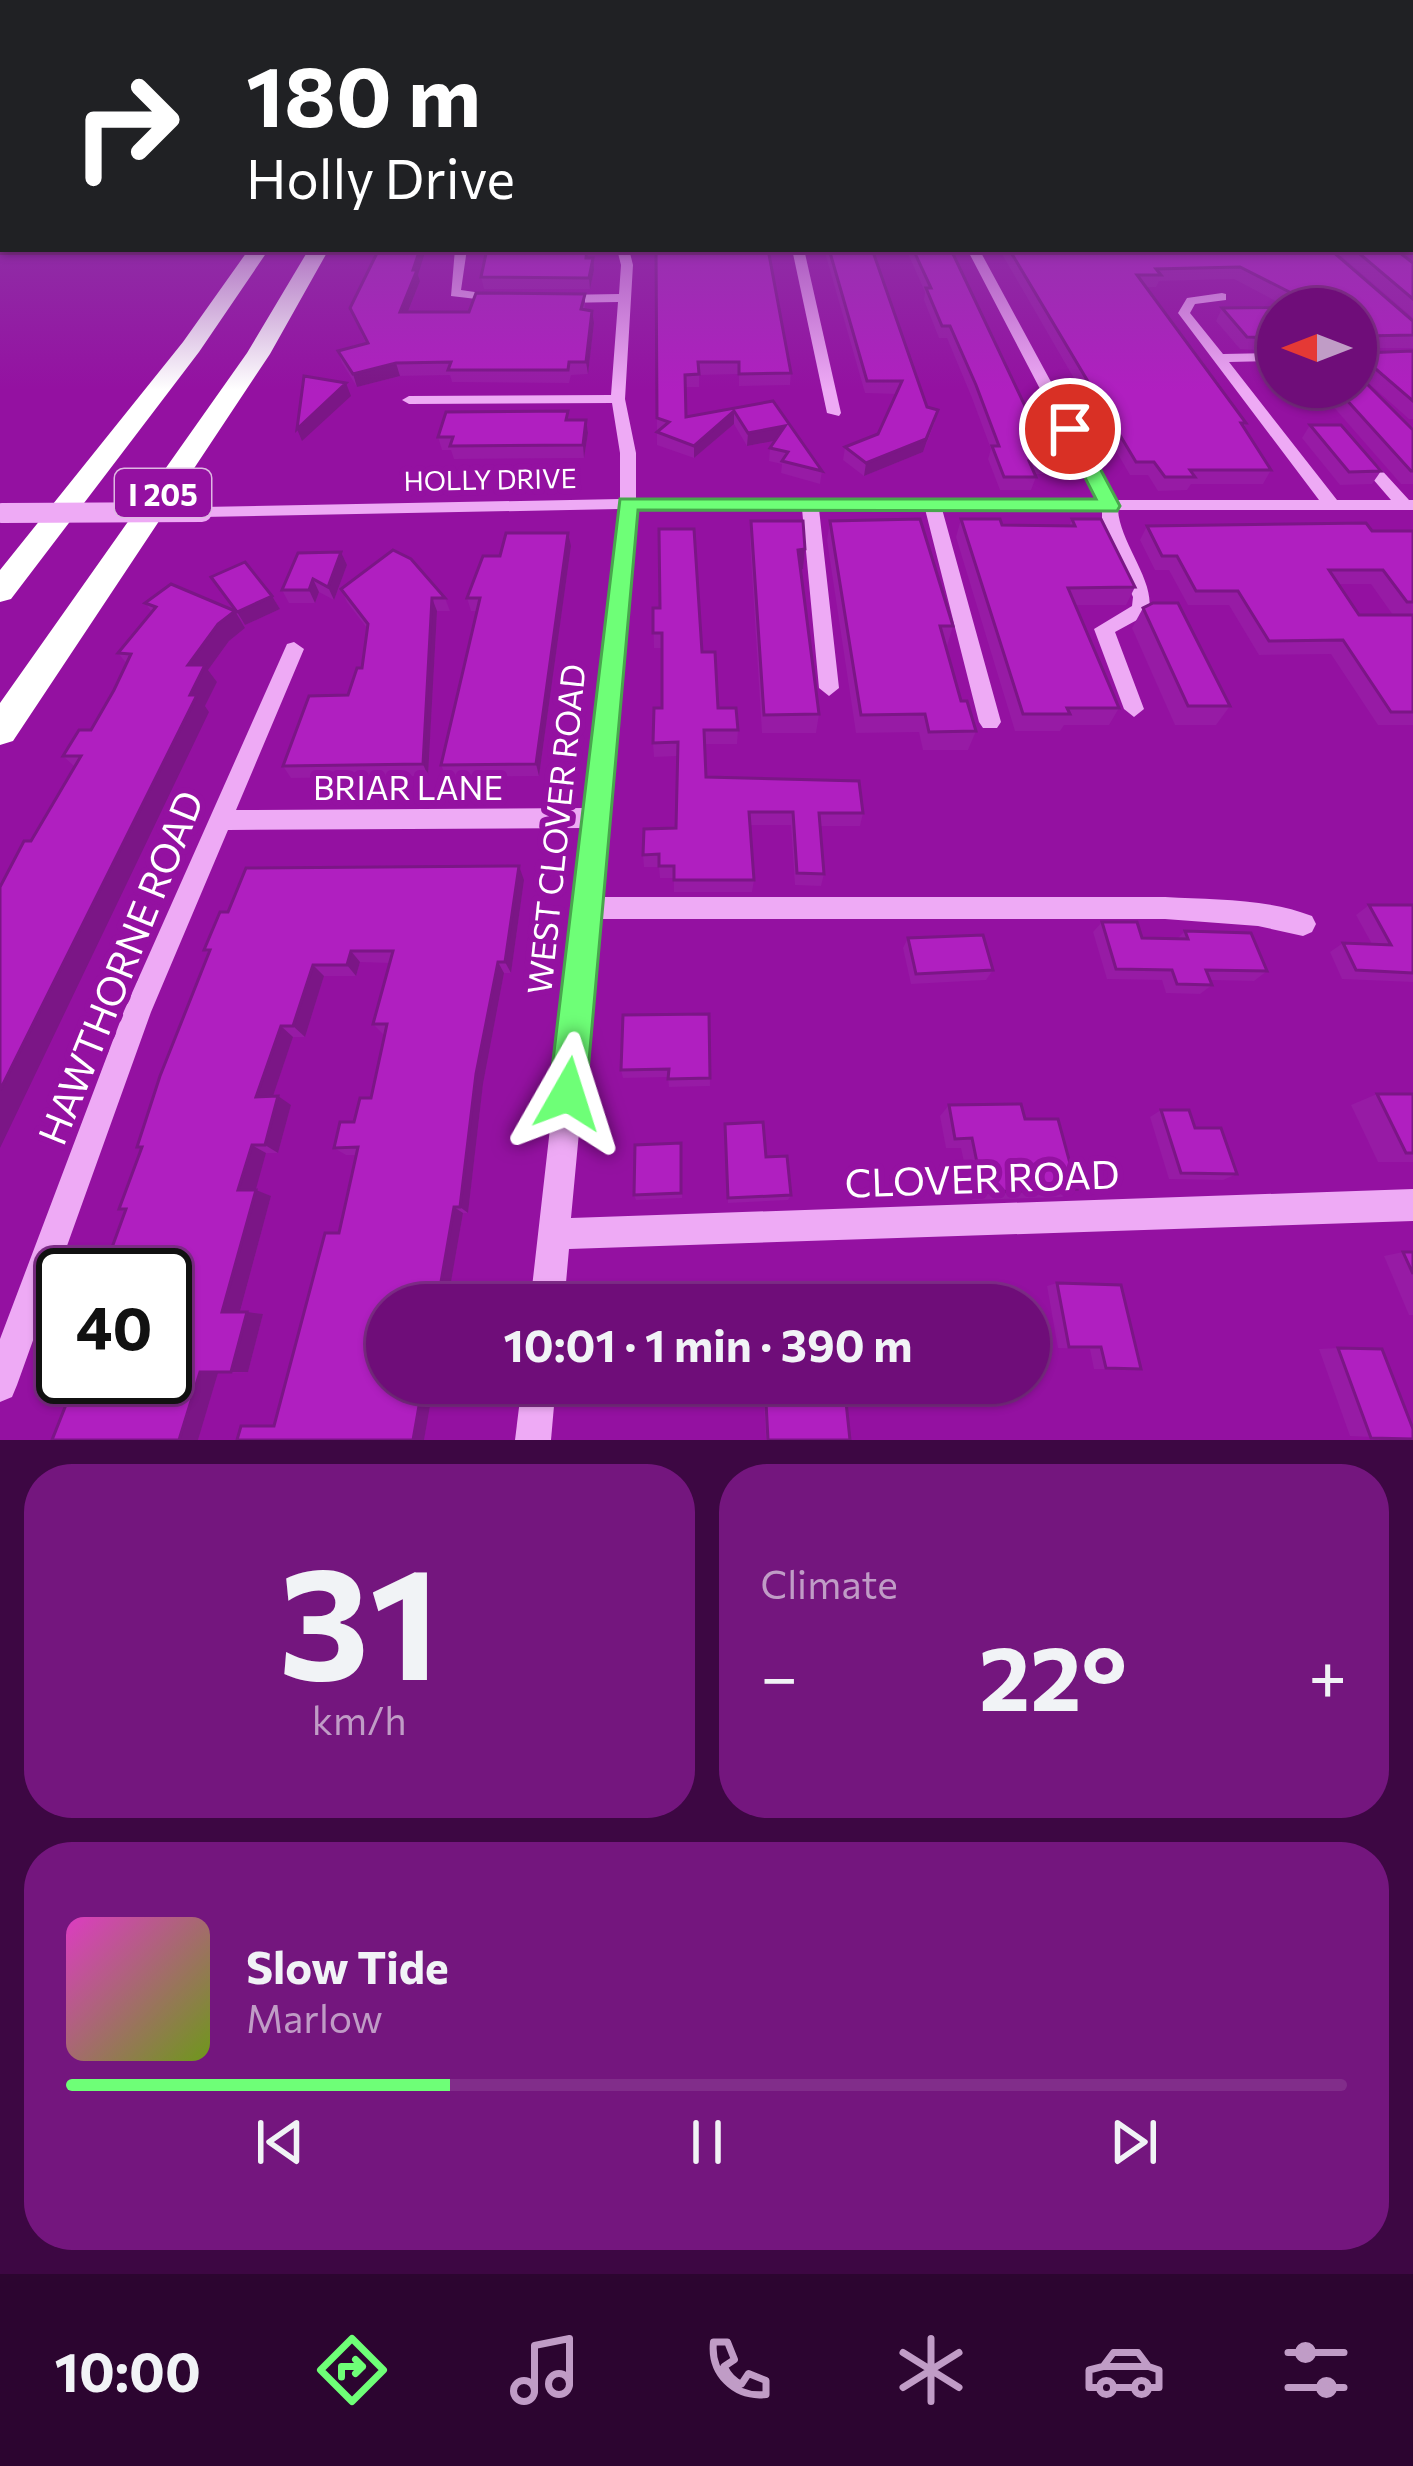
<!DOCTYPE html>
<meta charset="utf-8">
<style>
:root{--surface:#6f0d79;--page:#74167e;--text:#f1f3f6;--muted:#c09cc6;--line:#812d8a;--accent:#6eff77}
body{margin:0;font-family:Commissioner,sans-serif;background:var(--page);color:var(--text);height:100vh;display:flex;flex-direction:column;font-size:45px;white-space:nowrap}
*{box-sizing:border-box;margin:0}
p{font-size:39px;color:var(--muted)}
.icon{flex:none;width:66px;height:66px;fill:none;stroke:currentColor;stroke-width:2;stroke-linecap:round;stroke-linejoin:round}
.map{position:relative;height:1440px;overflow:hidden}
.panel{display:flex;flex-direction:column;gap:24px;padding:24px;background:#3d0743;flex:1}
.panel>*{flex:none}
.banner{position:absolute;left:0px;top:0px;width:1413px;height:252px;box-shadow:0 3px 9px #0004,0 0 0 3px var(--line);background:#202124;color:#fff;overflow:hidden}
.needle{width:78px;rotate:270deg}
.controls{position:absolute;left:1257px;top:288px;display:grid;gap:24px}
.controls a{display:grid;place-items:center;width:120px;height:120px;border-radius:50%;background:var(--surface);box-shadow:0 3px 9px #0004,0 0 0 3px var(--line);font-size:60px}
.speed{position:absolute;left:36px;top:1248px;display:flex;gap:24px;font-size:60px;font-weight:700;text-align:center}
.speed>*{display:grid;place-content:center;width:156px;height:156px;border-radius:50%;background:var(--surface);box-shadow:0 3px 9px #0004,0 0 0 3px var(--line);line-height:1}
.speed .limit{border:6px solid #111;border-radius:18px;background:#fff;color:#111}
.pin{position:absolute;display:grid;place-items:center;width:102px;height:102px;color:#fff;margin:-51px;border:6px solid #fff;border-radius:50%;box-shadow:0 3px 12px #0007}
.me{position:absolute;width:132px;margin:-66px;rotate:6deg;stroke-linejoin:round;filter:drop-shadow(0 0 9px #0008)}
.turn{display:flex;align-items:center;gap:42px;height:252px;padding:0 48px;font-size:54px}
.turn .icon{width:156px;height:156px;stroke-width:2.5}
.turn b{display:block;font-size:84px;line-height:102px}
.big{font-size:90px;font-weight:700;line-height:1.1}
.panel .widget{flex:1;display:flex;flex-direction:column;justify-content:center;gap:18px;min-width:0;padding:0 42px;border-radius:48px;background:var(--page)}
.panel .dial{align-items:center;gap:0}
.dial b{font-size:156px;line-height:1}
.song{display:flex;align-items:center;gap:36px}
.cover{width:144px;height:144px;border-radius:18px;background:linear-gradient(135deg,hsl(310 70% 55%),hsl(80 70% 35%))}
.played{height:12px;border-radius:6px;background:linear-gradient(90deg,var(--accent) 30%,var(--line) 30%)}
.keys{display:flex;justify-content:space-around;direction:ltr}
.heat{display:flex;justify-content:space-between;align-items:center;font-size:66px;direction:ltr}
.panel .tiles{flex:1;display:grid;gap:24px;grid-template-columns:1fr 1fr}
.widget:last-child{grid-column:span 2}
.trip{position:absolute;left:366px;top:1284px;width:684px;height:120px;border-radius:60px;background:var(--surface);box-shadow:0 3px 9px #0004,0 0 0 3px var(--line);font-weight:700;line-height:120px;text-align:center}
.menu{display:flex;height:192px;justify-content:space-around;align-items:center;background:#2c0530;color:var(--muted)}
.menu .icon{width:84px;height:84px}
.menu .active{color:var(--accent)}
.menu b{font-size:54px;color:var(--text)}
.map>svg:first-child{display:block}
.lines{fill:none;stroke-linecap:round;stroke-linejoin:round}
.minor{fill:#eeaaf5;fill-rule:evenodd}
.highway{fill:#fff;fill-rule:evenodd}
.minor-bridge-far1{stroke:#eeaaf5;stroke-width:15}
.minor-bridge{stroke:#eeaaf5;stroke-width:20}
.wall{fill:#971ba5;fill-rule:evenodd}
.shaded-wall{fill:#7b1686}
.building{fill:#b01fc0;stroke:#7b1686;stroke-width:3}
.route{fill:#6eff77;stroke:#48a64d;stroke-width:3}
.labels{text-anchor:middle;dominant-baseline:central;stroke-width:12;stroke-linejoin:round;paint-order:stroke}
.far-street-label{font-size:27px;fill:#fff;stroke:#9411a1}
.shield{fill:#9411a1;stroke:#dfb8e3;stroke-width:3}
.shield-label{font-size:30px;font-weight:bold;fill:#fff}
.street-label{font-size:33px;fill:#fff;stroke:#9411a1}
.near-street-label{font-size:39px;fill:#fff;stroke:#9411a1}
</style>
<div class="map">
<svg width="1413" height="1440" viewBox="0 0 1413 1440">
<rect width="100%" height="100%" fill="#9411a1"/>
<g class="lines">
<g class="minor">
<polygon points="3,213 3,221 0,222 0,214"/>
<rect x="1410" y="223" width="3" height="6"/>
<polygon points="455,249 467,249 461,290 502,296 502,302 451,296"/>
<path d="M617,249H629L633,265L625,399L636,453V499L1098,500L967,249H979L1115,500H1319L1178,313L1187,298L1222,293L1226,294V300L1195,304L1190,313L1223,354L1278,353V361L1229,362L1337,500H1391L1353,456L1361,451L1366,453L1409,500H1413V510H1118C1120,544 1158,584 1148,614L1115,632L1144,709L1134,717L1124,709L1094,629L1132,606L1133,597L1102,528V510L942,509L1001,722L997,728H983L979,722L925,509H819L839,688L829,696L819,688L802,509H636L601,897H1165C1214,900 1266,898 1312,916L1316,924L1312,932L1303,936L1258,926L1165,919H599L571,1218L1413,1189V1221L569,1249L564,1305H530L584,828L228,830L151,1012L17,1385L12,1397L0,1402V1339L124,1011L287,644L294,642L304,649L236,810L586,808L619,509L202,517L194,512L202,507L620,499V453L612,403L409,404L402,400L409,396L611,395L618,302L559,303L553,299L559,295L619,294L621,265Z"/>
<polygon points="792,249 804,249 841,413 839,416 827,413"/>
<polygon points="1356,375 1413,429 1413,443 1408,441 1356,387"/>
<polygon points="522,1383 556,1383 551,1440 515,1440"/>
</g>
<g class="highway">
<polygon points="249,249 269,249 199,352 11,599 0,602 0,570 183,342"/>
<polygon points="309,249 329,249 270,354 13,741 0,745 0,703 247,353"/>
</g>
<polyline class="minor-bridge-far1" points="2,513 202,512"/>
<polyline class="minor-bridge" points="2,513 202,512"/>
</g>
<g class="wall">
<polygon points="1410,229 1413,232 1413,253 1401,253 1413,263 1413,318 1341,256 1337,256 1413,321 1413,348 1363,348 1364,353 1413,351 1413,419 1409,419 1356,372 1356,309 1278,309 1278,351 1240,349 1216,321 1222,308 1289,308 1234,279 1159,281 1156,287 1146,287 1246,423 1244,428 1271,470 1263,484 1191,484 1187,490 1158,491 1148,475 1130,475 999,249 1410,249"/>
<polygon points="487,249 589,249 588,258 594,270 590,289 484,289 481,277"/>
<polygon points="656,249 791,373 790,385 739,386 739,374 699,375 699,387 685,387 686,417 773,401 822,471 820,484 781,473 782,464 769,461 770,448 775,441 747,446 734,424 694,458 657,445"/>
<polygon points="824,249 872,249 927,407 935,422 923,452 864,476 843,460 845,447 878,434 897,394 865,393"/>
<polygon points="906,249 950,249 1051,461 1047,474 1034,474 1036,477 1031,490 1000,490 988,459 991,449 972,398 947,338 939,338 924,300 925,292"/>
<polygon points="418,275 420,281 408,312 469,312 585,294 585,310 594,323 588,374 571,375 569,383 452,382 450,375 400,376 357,387 342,363 338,351 366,344 350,308"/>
<polygon points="1330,387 1356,387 1413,430 1413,484 1401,484 1324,396"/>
<polygon points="569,420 586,420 588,433 584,458 454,459 451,450 442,450 438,437"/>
<polygon points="1310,425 1381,471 1372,484 1340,485 1302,438"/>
<polygon points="961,519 1002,525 1069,526 1072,519 1135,587 1126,605 1076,605 1119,708 1109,725 1064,725 1060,731 1015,731 956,537"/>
<polygon points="751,521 805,549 803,569 801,569 819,714 816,733 762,733 750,541"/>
<polygon points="830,521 953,626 947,646 961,701 976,731 968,750 923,750 919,732 856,733 827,540"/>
<path d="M1147,526L1413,531V725H1378L1331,654L1259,655L1229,605H1188L1169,570H1155L1140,540ZM1338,584H1371L1393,615H1359Z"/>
<polygon points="571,546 539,776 446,777 441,765 477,611 471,611 467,598 500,556"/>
<polygon points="341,552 347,565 334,600 319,592 315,603 289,603 282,590"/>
<polygon points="211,577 272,596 280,609 245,625 236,613 245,628 229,641 208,670 217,682 205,706 209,712 31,841 75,767 63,756 91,730 127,664 118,653 152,612 145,603 234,610"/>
<polygon points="341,589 445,598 450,611 437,611 428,776 291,778 283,766 348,695 362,668 367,628 347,602"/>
<polygon points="653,608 702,652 718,708 738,730 737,744 705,744 706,777 863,813 860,826 820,826 824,874 821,886 795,885 791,825 750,825 754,880 752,892 674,892 674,878 660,878 659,867 644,867 643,855 676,828 677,756 654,757 653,743 662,708 662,648 654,648"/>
<polygon points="1143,608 1230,706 1216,725 1175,725 1132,628"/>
<polygon points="524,880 511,973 504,973 483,1084 468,1213 463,1213 447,1305 387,1305 387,1383 434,1383 424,1440 237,1440 241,1426 275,1425 339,1233 356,1155 346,1155 334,1148 371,1098 384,1035 373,1024 389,963 360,962 356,976 324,976 305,1037 293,1037 273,1096 291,1105 278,1153 266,1153 255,1190 271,1196 240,1312 263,1314 248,1372 218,1373 198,1440 52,1440 77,1377 125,1211 119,1209 141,1149 137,1147 208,953 204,950 228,912"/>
<polygon points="1369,905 1413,905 1413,982 1342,979 1330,952 1343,943 1372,944 1356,915"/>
<polygon points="1102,922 1142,938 1178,938 1185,931 1267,971 1254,981 1210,980 1212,985 1200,994 1166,993 1162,980 1107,979 1093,932"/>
<polygon points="908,938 993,970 986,980 911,984 903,948"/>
<polygon points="709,1014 710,1086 669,1087 668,1077 623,1078 621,1070"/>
<polygon points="1377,1094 1413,1094 1413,1162 1378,1162 1351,1105"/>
<polygon points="949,1105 1025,1119 1077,1189 1062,1197 972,1200 961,1148 946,1148 940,1116"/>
<polygon points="1161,1110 1195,1128 1237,1174 1223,1180 1169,1179 1150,1117"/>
<polygon points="725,1130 766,1157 791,1195 788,1200 728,1203"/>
<polygon points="682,1150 682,1198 636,1200 634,1195"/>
<polygon points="1403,1252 1413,1252 1413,1315 1409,1315 1384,1256"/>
<polygon points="1057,1283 1128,1369 1094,1369 1090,1349 1058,1348 1047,1286"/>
<polygon points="1338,1348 1413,1439 1350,1436 1319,1349"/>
<polygon points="763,1383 844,1383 850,1440 766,1440"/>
</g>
<g class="shaded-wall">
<polygon points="420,249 426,249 418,275 420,281 403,324 400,312"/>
<polygon points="593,258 594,270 590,289 589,278"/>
<polygon points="592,311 594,323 588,374 586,362"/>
<polygon points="396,363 400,376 357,387 353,374"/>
<polygon points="346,383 351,396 302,441 297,429"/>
<polygon points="938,410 923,452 864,476 866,463"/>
<polygon points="734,411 734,424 694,458 694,446"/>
<polygon points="586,420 588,433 584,458 583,445"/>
<polygon points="785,426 784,439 747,446 748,433"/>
<polygon points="568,533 571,546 539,776 536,764"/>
<polygon points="805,549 803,569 796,570 798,550"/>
<polygon points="341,552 347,565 334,600 328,587"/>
<polygon points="313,579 319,592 315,603 309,590"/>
<polygon points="272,596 280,609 245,625 237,612"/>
<polygon points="432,598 437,611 428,776 423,764"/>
<polygon points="235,611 245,628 229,641 208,670 217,682 205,706 209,712 0,1148 0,1090 190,695 188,665 218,624"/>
<polygon points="519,866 524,880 511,973 505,962"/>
<polygon points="351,951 360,962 356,976 347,965"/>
<polygon points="498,962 504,973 483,1084 468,1213 460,1207 476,1074"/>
<polygon points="313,965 324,976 305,1037 293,1026"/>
<polygon points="281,1026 293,1037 270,1105 256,1097"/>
<polygon points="278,1096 291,1105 278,1153 265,1145"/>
<polygon points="252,1145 266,1153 254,1196 238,1190"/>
<polygon points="256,1190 271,1196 239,1315 222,1312"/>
<polygon points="454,1207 463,1213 447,1305 437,1305"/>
<polygon points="247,1312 263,1314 248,1372 231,1372"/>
<polygon points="200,1372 218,1373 198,1440 179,1440"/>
<polygon points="423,1383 434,1383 424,1440 413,1440"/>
</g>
<g class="building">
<rect x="1410" y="189" width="3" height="16"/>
<polygon points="379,249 420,249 413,270 417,270 400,312 469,312 476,293 585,294 581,309 592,311 586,362 569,362 568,370 448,370 451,362 396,363 353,374 338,351 368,343 350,308"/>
<polygon points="487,249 587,249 586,258 593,258 589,278 481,277"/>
<polygon points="656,249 768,249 791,373 739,374 739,362 698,362 699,374 685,375 686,417 773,401 822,471 782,461 788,452 770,448 785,426 748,433 734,411 694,446 657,432 669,422 657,418"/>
<polygon points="829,249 872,249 927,407 938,410 926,439 866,463 845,447 878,434 902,381 867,381"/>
<polygon points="913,249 950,249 954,256 1051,461 1029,461 1036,477 1004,477 992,446 999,446 976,385 950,326 942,326 926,288 931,288"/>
<polygon points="1009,249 1332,249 1332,251 1413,321 1413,335 1364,336 1359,340 1364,353 1413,351 1413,401 1356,352 1356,309 1278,309 1278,338 1247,337 1222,308 1319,307 1240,267 1156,269 1161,275 1137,275 1246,423 1241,423 1271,470 1190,470 1195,477 1165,477 1154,462 1136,462"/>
<polygon points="1354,249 1395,249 1413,263 1413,299"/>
<polygon points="304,376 346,383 297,429"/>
<polygon points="1356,384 1367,384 1413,430 1413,471 1411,471 1335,387 1356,387"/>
<polygon points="568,411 566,420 586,420 583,445 450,446 453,437 438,437 446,412"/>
<polygon points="1310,425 1341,425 1381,471 1349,472"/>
<polygon points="920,519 953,626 940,626 961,701 967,701 976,731 929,732 925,714 861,715 830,521"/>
<polygon points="961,519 1000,519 1002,525 1075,526 1072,519 1101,519 1135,587 1068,588 1119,708 1067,708 1070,714 1023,714"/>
<polygon points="751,521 803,521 805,549 798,550 819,714 764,715"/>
<polygon points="1366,523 1372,531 1413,531 1413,602 1407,602 1383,570 1329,570 1359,615 1413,615 1413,712 1391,712 1343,640 1269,641 1238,591 1196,591 1177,556 1162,556 1147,526"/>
<polygon points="659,529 694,529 702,652 715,652 718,708 736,708 738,730 704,730 706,777 859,781 863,813 819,813 824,874 797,873 793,812 749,812 754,880 674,880 674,866 659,866 659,854 643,855 644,829 676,828 678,742 653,743 654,708 662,708 662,633 653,633 653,608 660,608"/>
<polygon points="506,533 568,533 536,764 441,765 480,598 467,598 483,556 500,556"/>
<polygon points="393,550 411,559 445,598 432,598 423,764 283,766 309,696 348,695 357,668 362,668 368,624 341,589"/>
<polygon points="341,552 328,587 313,579 309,590 282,590 298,553"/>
<polygon points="245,562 272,596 237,612 211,577"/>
<polygon points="171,584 235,611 218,624 188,665 205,665 190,695 197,695 0,1090 0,887 24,841 31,841 81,756 63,756 79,730 91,730 114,690 131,654 118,653 156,607 145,603"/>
<polygon points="1153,603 1178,603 1230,706 1188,706 1143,608"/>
<polygon points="519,866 505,962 498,962 476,1074 460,1207 454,1207 437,1305 387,1305 387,1383 423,1383 413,1440 237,1440 241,1426 274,1426 325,1233 339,1233 358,1147 334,1148 340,1122 354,1122 360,1098 371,1098 387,1024 373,1024 393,951 351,951 347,965 313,965 293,1026 281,1026 256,1097 278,1096 265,1145 252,1145 238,1190 256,1190 222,1312 247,1312 231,1372 200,1372 179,1440 52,1440 77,1377 165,1377 165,1275 102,1275 126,1209 119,1209 142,1147 137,1147 160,1076 210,950 204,950 220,912 228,912 246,868"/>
<polygon points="1369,905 1413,905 1413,973 1356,970 1343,943 1391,945"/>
<polygon points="1102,922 1137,922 1142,938 1188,939 1185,931 1251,933 1267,971 1206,970 1212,985 1177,984 1172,970 1116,969"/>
<polygon points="983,935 993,970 916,974 908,938"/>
<polygon points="709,1014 710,1078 668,1079 669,1069 621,1070 623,1015"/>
<polygon points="1377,1094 1413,1094 1413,1153 1406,1153"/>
<polygon points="1021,1104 1025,1119 1058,1119 1077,1189 983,1192 972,1138 955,1139 949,1105"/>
<polygon points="1161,1110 1189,1110 1195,1128 1221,1128 1237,1174 1181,1173"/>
<polygon points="763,1122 766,1157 787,1156 791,1195 728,1198 725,1124"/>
<polygon points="681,1143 681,1193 634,1195 635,1145"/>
<polygon points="1403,1252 1413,1252 1413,1274"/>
<polygon points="1057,1283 1121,1285 1141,1369 1106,1368 1101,1347 1069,1347"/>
<polygon points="1338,1348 1382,1349 1413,1429 1413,1439 1371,1438"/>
<polygon points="765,1383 844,1383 850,1440 768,1440"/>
</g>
<linearGradient id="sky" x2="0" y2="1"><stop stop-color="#510959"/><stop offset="0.48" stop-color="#8e38a8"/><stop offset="1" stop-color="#8e38a8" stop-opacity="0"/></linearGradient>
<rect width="1413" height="390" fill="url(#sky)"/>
<polygon class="route" points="1063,425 1079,429 1120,506 1117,511 638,510 586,1094 581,1107 568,1113 554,1107 549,1094 620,499 1096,499 1060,429"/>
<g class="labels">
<g class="far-street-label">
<text transform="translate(490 479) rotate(-1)">HOLLY DRIVE</text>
</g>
<rect class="shield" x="115" y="469" width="96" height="48" rx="9"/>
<g class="shield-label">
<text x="163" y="493">I 205</text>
</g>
<g class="street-label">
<text x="408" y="786">BRIAR LANE</text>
<text transform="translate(555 829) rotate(-84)">WEST CLOVER ROAD</text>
</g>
<g class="near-street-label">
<text transform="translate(119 967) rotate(-68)">HAWTHORNE ROAD</text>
<text transform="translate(982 1177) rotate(-2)">CLOVER ROAD</text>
</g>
</g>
</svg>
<div class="controls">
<a><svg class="needle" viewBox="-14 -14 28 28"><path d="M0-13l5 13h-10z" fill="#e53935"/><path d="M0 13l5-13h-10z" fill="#c09cc6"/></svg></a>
</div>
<div class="speed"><div class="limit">40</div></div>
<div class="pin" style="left:1070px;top:429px;background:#d93025"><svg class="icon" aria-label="arrive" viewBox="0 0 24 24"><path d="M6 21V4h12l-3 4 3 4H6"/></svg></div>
<svg class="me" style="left:568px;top:1094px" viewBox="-20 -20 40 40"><path d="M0-17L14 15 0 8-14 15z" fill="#6eff77" stroke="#fff" stroke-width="4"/></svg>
<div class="trip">10:01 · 1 min · 390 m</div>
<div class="banner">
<div class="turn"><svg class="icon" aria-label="right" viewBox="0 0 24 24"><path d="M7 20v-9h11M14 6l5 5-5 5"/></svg><div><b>180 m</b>Holly Drive</div></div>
</div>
</div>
<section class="panel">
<div class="tiles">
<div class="widget dial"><b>31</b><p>km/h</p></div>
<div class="widget"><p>Climate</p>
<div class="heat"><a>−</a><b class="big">22°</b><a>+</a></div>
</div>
<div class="widget">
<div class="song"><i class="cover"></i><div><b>Slow Tide</b><p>Marlow</p></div></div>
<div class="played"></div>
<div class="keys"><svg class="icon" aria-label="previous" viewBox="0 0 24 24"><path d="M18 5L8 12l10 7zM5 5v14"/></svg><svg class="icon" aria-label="pause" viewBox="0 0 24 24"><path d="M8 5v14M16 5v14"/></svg><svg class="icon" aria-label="next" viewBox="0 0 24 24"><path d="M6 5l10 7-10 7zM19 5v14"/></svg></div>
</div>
</div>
</section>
<nav class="menu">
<b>10:00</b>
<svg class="icon active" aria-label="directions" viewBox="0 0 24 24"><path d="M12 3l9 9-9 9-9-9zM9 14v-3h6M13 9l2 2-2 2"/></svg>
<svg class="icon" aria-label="music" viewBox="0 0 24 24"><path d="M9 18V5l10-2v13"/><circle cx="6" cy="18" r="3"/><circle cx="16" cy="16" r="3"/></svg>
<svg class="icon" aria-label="phone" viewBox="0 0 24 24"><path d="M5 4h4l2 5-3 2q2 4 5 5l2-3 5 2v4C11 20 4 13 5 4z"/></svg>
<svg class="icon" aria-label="climate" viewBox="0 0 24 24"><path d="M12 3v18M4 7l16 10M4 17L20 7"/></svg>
<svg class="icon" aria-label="car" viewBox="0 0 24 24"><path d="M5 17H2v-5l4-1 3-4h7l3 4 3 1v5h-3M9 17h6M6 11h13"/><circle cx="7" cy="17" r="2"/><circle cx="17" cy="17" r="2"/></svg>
<svg class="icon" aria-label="filters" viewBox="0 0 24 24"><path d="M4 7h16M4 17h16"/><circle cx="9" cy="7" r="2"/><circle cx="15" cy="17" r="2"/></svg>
</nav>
